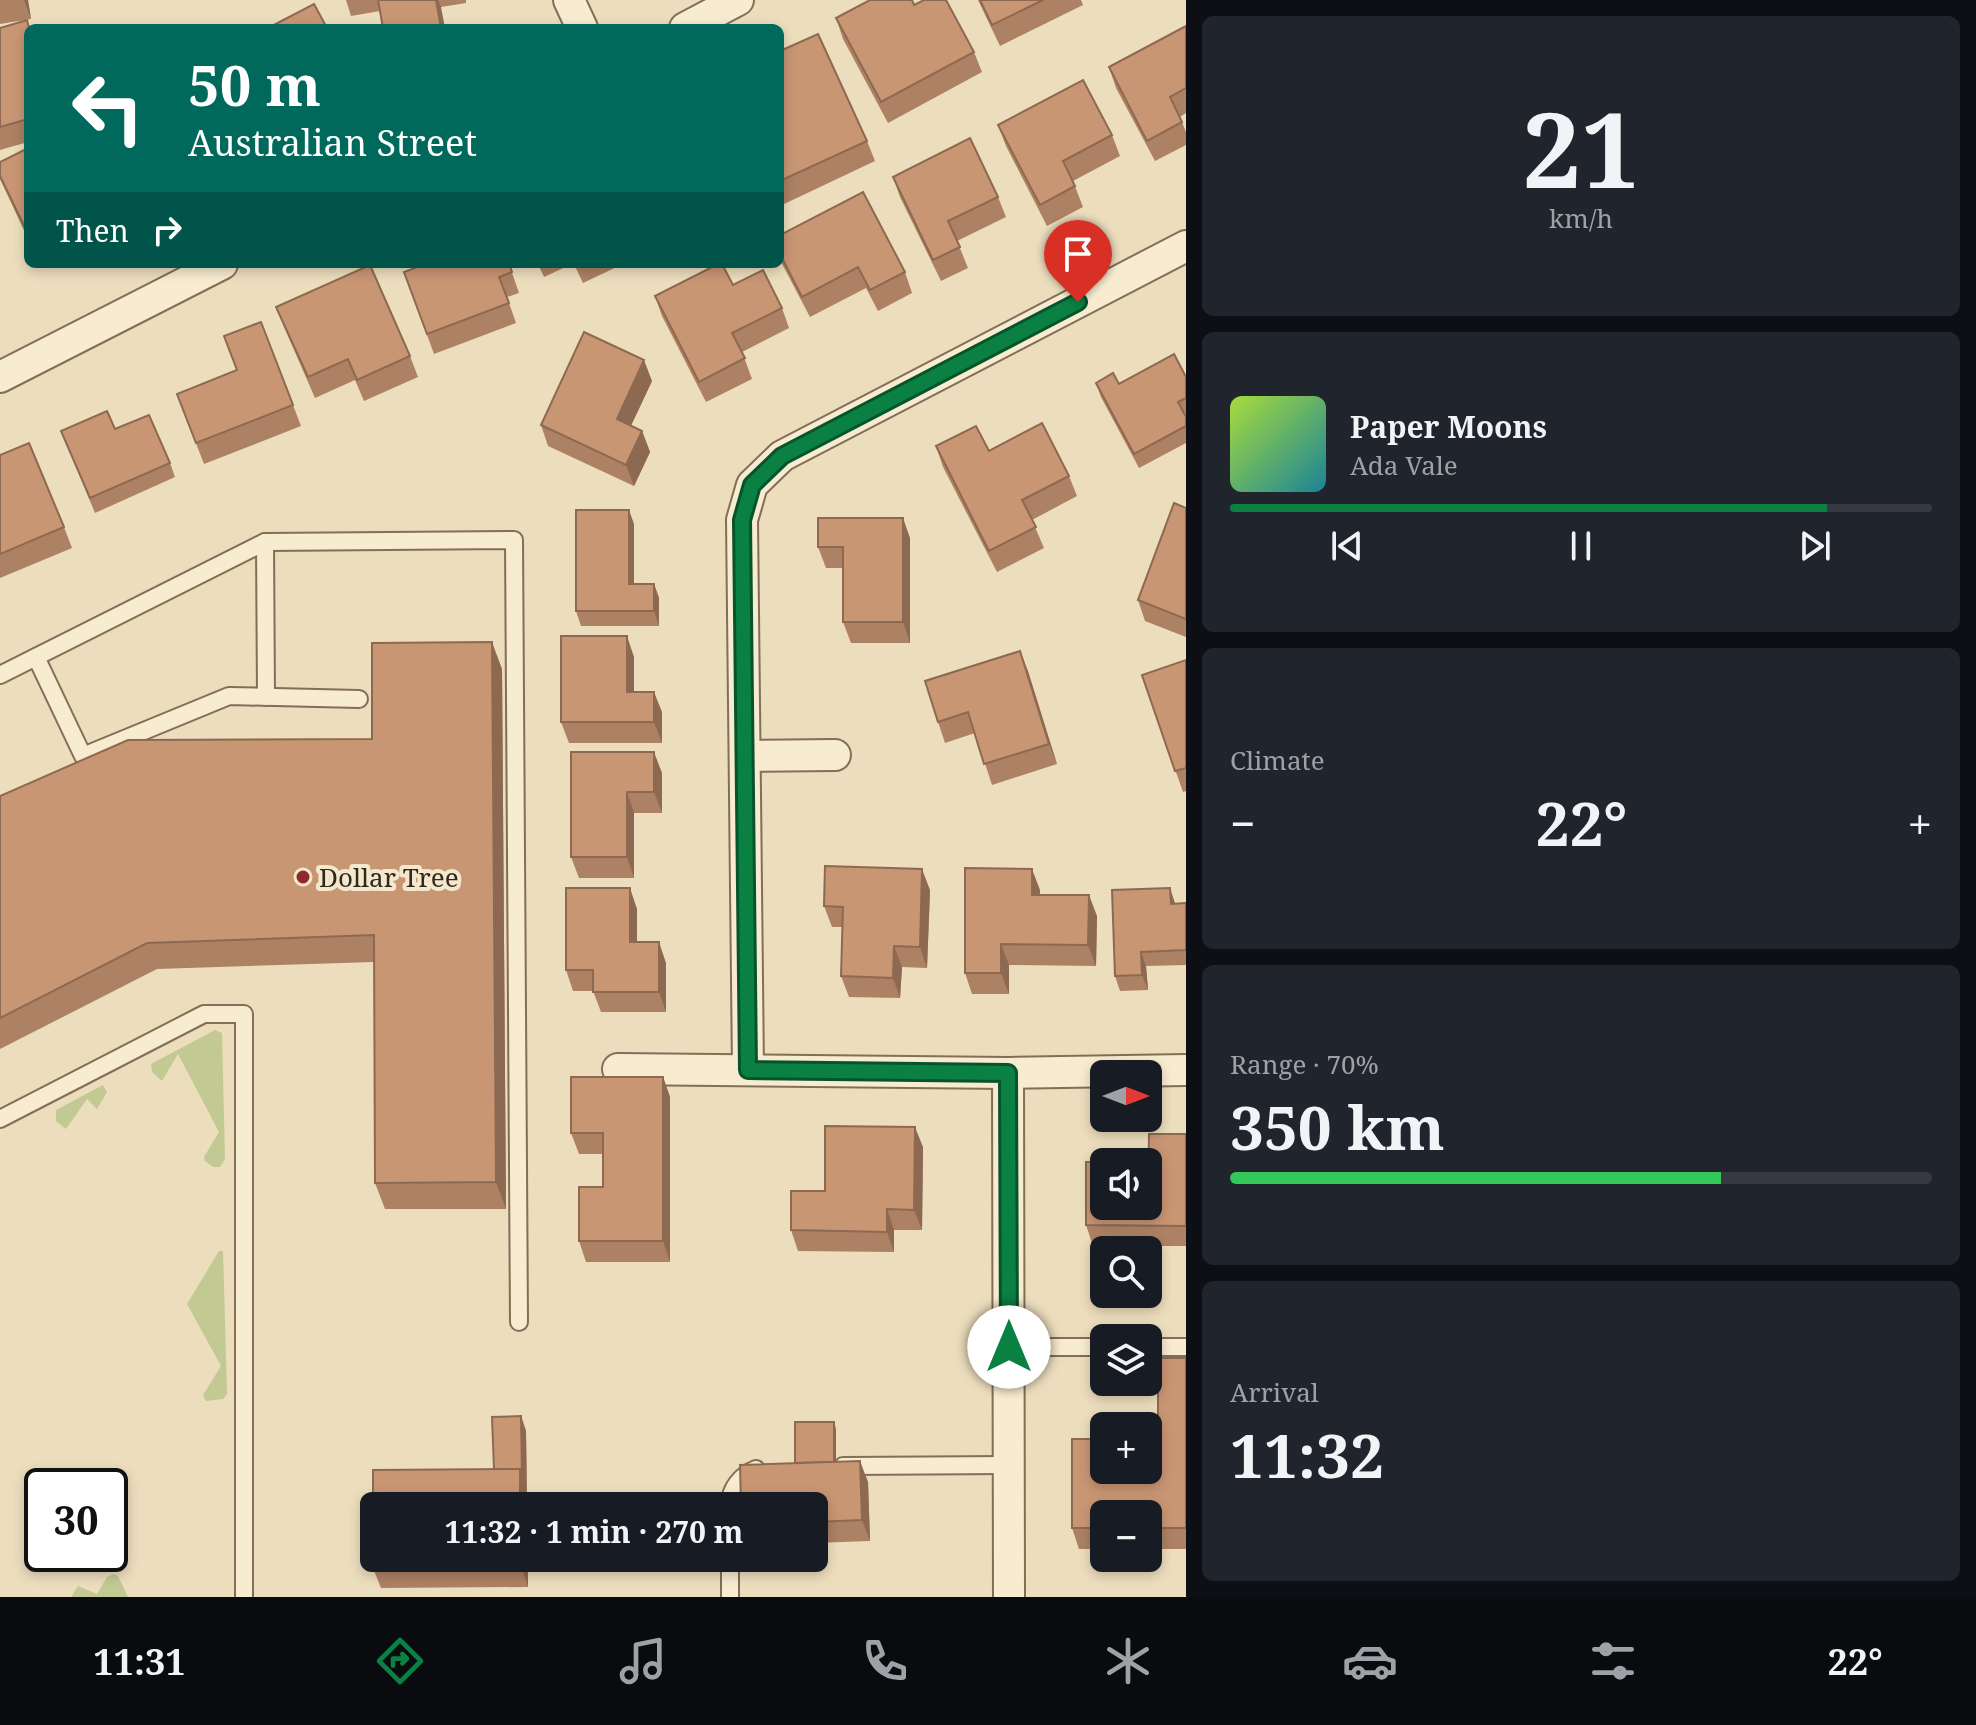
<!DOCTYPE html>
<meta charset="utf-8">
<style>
:root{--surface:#171b24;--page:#20242c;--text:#f1f3f6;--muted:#9ea1a6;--line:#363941;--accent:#0b8043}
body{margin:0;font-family:"Noto Serif",serif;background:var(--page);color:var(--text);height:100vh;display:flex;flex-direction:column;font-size:30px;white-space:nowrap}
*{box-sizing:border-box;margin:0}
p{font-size:26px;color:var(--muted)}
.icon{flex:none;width:44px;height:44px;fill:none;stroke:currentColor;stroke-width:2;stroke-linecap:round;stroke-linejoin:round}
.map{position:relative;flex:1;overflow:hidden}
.panel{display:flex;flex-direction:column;gap:16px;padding:16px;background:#0d0f14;width:790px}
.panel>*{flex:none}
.banner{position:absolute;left:24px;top:24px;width:760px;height:244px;border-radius:12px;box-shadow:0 4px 12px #0003;background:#00695c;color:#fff;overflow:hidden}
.needle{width:52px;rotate:90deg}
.controls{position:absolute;left:1090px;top:1060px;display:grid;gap:16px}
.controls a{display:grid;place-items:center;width:72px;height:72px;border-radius:12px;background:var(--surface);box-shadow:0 4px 12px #0003;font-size:40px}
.speed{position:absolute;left:24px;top:1468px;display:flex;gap:16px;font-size:40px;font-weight:700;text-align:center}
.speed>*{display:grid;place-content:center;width:104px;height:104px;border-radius:50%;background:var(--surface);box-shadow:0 4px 12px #0003;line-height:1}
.speed .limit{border:4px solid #111;border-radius:12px;background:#fff;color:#111}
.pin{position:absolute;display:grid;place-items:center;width:68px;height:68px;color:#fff;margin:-82px -34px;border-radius:50% 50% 50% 0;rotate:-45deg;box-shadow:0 0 8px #0007}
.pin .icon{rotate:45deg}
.me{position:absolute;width:88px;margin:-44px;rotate:0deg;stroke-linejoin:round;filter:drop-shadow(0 0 6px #0008)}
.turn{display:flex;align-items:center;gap:28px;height:168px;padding:0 32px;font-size:36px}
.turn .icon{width:104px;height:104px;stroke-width:2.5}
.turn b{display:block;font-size:56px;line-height:68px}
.then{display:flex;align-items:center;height:76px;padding:0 32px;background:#0003;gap:16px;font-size:30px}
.big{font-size:60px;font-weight:700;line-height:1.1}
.panel .widget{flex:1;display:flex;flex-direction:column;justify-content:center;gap:12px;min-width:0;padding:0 28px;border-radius:12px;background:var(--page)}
.panel .dial{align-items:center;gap:0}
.dial b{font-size:104px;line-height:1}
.song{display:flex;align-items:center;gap:24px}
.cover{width:96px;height:96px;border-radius:12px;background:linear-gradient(135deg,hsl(80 70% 55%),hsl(190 70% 35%))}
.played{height:8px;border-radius:4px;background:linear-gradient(90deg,var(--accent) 85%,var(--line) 85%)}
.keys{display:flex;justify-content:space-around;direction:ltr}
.heat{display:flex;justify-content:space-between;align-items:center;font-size:44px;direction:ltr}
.charge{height:12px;border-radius:6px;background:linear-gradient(90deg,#34c759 70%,var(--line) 0)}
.trip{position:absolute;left:360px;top:1492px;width:468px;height:80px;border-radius:12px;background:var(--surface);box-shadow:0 4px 12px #0003;font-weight:700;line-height:80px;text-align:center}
.menu{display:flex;height:128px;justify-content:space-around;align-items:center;background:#090b0e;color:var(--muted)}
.menu .icon{width:56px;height:56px}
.menu .selected{color:var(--accent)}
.menu b{font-size:36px;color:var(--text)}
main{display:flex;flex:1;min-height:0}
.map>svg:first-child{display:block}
.green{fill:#c3c992}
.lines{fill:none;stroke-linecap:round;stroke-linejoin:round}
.service-casing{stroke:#836e57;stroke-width:20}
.minor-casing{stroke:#836e57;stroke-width:34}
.service{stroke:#f7ebd0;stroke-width:16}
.minor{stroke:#f7ebd0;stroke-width:30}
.wall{fill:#ad8164}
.shaded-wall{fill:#8d6951}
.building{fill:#c99674;stroke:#8d6951;stroke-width:2}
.route-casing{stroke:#07532c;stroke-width:20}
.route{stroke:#0b8043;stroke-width:14}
.poi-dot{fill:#90292c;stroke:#f3e8cd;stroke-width:3}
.labels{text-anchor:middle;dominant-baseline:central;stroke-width:8;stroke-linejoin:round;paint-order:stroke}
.poi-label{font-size:26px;fill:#33261b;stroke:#f3e8cd;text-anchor:start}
</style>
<main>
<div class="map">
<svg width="1186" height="1597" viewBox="0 0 1186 1597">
<rect width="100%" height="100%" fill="#ecddbd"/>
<g class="green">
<polygon points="215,1030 222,1033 225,1159 220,1167 213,1167 205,1161 204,1157 219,1132 178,1054 162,1081 152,1072 151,1064"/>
<polygon points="103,1085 107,1092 97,1109 87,1099 66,1129 56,1121 56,1110"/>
<polygon points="219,1251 223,1251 227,1394 223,1399 206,1401 203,1395 221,1366 187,1304"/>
<polygon points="114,1574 118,1576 128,1597 71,1597 78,1586 97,1594 107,1577"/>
</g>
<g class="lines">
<defs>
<g id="service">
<polyline points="265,542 266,697"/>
<polyline points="36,657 83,756 229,696 359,699"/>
<polyline points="0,675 265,542 514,540 519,1322"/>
<polyline points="0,1119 204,1014 244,1014 244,1597"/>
<polyline points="1009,1347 1104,1347"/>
<polyline points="1148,1347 1186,1347"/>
<polyline points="843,1466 1009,1465"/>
<path d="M730,1506C729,1489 741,1475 756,1469"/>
<polyline points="730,1558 730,1597"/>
</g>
<g id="minor">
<polyline points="569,0 582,28"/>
<polyline points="685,28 738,0"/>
<polyline points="0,377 222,264"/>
<polyline points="746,756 835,755"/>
<polyline points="618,1069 1008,1073 1186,1070"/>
<polyline points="748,1070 742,520 752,485 782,456 1186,246"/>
<polyline points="1008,1073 1009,1597"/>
</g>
</defs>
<use href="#service" class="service-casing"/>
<use href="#minor" class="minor-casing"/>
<use href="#service" class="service"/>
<use href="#minor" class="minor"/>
</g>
<g class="wall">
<polygon points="0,0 28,0 31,19 0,24"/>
<polygon points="346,0 466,0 466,3 441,7 380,11 351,16"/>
<polygon points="978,0 1081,0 1083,5 1000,46"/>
<polygon points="914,5 974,52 982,72 888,123 843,39 836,18"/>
<polygon points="1186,26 1186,113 1180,117 1186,132 1186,145 1155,161 1116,88 1109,67"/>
<polygon points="0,28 28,28 28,142 0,150"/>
<polygon points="780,51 867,141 875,161 782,205 780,201"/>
<polygon points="998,125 1112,135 1120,156 1073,181 1083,207 1047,226 1006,146"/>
<polygon points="28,148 28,239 0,179 0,162"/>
<polygon points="893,177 998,197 1006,217 957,241 968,268 941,281 900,197"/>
<polygon points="780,235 905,272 912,293 878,311 866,288 810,317 780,260"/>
<polygon points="509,264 519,293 507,297 516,323 434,354 404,272"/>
<polygon points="538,264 572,264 544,277"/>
<polygon points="574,264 623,264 583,283"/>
<polygon points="733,285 782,308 789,328 742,352 752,379 706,402 662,316 655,296"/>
<polygon points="276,307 410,356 418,377 364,401 355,380 315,398 284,327"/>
<polygon points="1186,377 1186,443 1139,468 1101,397 1096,383 1119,384"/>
<polygon points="652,381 631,426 642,431 650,452 634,486 548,446 541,425"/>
<polygon points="177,394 293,405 301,426 204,464"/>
<polygon points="115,429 170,463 175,477 95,513 61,431"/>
<polygon points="936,446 989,451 1069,476 1077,496 1032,520 1044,548 997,572 943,467"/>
<polygon points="0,455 64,527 72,548 0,578"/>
<polygon points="1186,508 1186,637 1145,621 1138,600"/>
<polygon points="634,524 634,584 654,584 659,598 659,626 581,626 576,611"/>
<polygon points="910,538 910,643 851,643 843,622 843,568 826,568 818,547"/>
<polygon points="1020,651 1057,764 992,785 975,733 945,743 938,722"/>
<polygon points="634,657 634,692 662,712 662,743 569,743 561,722"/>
<polygon points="1186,660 1186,791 1183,792 1142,675"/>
<polygon points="502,669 506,1209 385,1209 375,1183 374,962 157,969 0,1049 0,796 372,739"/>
<polygon points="571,752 662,773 662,813 634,813 634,878 579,878 571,857"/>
<polygon points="930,890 927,968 902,967 900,998 849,997 841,976 842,927 832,927 824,906"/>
<polygon points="1040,890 1040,895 1097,916 1096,966 1009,965 1009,994 972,994 965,973"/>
<polygon points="1186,903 1186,965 1146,966 1148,990 1120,991 1115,976 1175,904"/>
<polygon points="637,909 637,942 666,963 666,1012 601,1012 593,991 573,991 566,970"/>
<polygon points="663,1077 670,1097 670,1262 586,1262 579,1241 603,1187 603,1154 579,1154 571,1133"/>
<polygon points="1186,1134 1186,1246 1093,1246 1086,1225 1149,1162"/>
<polygon points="923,1147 922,1230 894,1230 894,1252 798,1251 791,1230 825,1191"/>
<polygon points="1186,1358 1186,1549 1148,1549 1148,1514 1104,1514 1104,1549 1079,1549 1072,1528 1158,1439"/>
<polygon points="521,1416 526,1431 527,1506 374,1506 374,1558 528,1558 528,1587 381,1588 373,1568 373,1470 494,1469 492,1417"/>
<polygon points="836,1429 836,1462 868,1482 870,1541 814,1543 814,1506 795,1463"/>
</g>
<g class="shaded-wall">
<polygon points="24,0 28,0 31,19"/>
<polygon points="436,0 438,0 441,7 445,28 441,28"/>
<polygon points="644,360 652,381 624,440 617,419"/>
<polygon points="642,431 650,452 634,486 626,465"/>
<polygon points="629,510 634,524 634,598 629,584"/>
<polygon points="903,518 910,538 910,643 903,622"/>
<polygon points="654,584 659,598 659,626 654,611"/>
<polygon points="627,636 634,657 634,712 627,692"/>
<polygon points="492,642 502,669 506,1209 496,1182"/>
<polygon points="1020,651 1028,671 1057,764 1049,744"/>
<polygon points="654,692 662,712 662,743 654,722"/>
<polygon points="654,752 662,773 662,813 654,792"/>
<polygon points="627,792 634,813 634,878 627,857"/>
<polygon points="922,869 930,890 927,968 920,947"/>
<polygon points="1032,869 1040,890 1039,916 1032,895"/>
<polygon points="630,888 637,909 637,963 630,942"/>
<polygon points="1170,888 1175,903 1176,918 1171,904"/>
<polygon points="1089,895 1097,916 1096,966 1088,945"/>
<polygon points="659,942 666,963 666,1012 659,992"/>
<polygon points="1001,944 1009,965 1009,994 1001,973"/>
<polygon points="894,946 902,967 900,998 893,978"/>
<polygon points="1141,952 1146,966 1148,990 1142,975"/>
<polygon points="663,1077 670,1097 670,1262 663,1241"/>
<polygon points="915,1127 923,1147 922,1230 914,1210"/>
<polygon points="887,1209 894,1230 894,1252 887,1232"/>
<polygon points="521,1416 526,1431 527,1506 520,1506"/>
<polygon points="834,1422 836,1429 836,1484 834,1477"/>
<polygon points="860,1461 868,1482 870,1541 862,1520"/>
<polygon points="521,1558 528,1558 528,1587 521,1566"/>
</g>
<g class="building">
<polygon points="378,0 436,0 441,28 383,28"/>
<polygon points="870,0 912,0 914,5 924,0 946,0 974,52 881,102 836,18"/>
<polygon points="980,0 1043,0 992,25"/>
<polygon points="314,4 327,28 268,28"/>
<polygon points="27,20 29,28 28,119 0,127 0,28"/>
<polygon points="1186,26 1186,88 1170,97 1182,122 1147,141 1109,67"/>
<polygon points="818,34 867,141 780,181 780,51"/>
<polygon points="1083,80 1112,135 1063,161 1075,186 1040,205 998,125"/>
<polygon points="970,138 998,197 948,221 960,247 933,260 893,177"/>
<polygon points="28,148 28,234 0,176 0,162"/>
<polygon points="863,192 905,272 870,290 858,267 802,297 780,254 780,235"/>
<polygon points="425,264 509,264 512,272 499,277 509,303 427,334 404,272"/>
<polygon points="718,264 722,264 733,285 763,270 782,308 732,333 745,358 699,382 655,296"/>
<polygon points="370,265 410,356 357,380 348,359 308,377 276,307"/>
<polygon points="261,322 293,405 196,443 177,394 237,370 224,336"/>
<polygon points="584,332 644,360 617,419 642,431 626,465 541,425"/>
<polygon points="1174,354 1186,377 1186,398 1178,402 1186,417 1186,426 1134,454 1096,383 1113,373 1119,384"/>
<polygon points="107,411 115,429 149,415 170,463 90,498 61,431"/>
<polygon points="1042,423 1069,476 1022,500 1036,527 989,551 936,446 976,426 989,451"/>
<polygon points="29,443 64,527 0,554 0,455"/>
<polygon points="1174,503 1186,508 1186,619 1138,600"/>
<polygon points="576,510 629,510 629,584 654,584 654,611 576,611"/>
<polygon points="818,518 903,518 903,622 843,622 843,547 818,547"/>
<polygon points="561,636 627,636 627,692 654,692 654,722 561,722"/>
<polygon points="492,642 496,1182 375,1183 374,935 147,943 0,1018 0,796 128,740 372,739 372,643"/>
<polygon points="1020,651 1049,744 984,764 968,712 938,722 925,681"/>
<polygon points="1186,660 1186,768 1175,771 1142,675"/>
<polygon points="571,752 654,752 654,792 627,792 627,857 571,857"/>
<polygon points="825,866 922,869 920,947 894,946 893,978 841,976 843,907 824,906"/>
<polygon points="965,868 1032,869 1032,895 1089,895 1088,945 1001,944 1001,973 965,973"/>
<polygon points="566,888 630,888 630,942 659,942 659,992 593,992 593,970 566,970"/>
<polygon points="1170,888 1171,904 1186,903 1186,950 1141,952 1142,975 1115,976 1112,890"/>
<polygon points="571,1077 663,1077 663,1241 579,1241 579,1187 603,1187 603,1133 571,1133"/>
<polygon points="825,1126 915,1127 914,1210 887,1209 887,1232 791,1230 791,1191 825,1191"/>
<polygon points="1149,1134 1186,1134 1186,1226 1086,1225 1086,1162 1104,1162 1104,1206 1148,1206"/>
<polygon points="1158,1358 1186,1358 1186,1528 1148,1528 1148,1514 1104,1514 1104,1528 1072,1528 1072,1439 1104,1439 1104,1470 1148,1470 1148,1439 1158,1439"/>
<polygon points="521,1416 522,1475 520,1469 494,1469 492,1417"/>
<polygon points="795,1422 834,1422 834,1462 795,1463"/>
<polygon points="860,1461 862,1520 814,1522 814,1506 741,1506 740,1465"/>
<polygon points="520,1469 520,1506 374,1506 374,1558 521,1558 521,1566 373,1568 373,1470"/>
</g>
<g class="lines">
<defs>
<polyline id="route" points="1009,1347 1008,1073 748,1070 742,520 752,485 782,456 1078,302"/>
</defs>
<use href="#route" class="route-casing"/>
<use href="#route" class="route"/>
</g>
<circle class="poi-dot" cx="303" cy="877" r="8"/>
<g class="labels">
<g class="poi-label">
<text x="319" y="877">Dollar Tree</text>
</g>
</g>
</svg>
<div class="controls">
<a><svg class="needle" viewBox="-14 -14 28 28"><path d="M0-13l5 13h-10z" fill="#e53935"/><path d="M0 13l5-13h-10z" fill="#9ea1a6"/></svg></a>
<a><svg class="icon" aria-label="sound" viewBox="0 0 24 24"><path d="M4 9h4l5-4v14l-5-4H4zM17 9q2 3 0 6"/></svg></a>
<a><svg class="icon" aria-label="search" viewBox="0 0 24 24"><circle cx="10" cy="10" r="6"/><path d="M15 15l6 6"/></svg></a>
<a><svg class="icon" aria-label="layers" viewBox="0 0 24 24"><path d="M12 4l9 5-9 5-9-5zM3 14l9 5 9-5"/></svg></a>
<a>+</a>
<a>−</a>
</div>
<div class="speed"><div class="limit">30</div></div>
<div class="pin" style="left:1078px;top:302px;background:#d93025"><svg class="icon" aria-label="arrive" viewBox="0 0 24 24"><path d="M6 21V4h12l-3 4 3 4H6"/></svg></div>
<svg class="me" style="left:1009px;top:1347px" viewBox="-20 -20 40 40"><circle r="19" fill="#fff"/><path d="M0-13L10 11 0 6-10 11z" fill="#0b8043"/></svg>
<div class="trip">11:32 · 1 min · 270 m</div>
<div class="banner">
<div class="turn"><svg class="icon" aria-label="left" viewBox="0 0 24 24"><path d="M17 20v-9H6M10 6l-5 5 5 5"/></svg><div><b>50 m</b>Australian Street</div></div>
<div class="then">Then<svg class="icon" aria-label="right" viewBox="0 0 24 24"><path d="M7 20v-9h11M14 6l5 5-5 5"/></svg></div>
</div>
</div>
<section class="panel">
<div class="widget dial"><b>21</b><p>km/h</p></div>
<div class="widget">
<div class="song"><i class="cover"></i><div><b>Paper Moons</b><p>Ada Vale</p></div></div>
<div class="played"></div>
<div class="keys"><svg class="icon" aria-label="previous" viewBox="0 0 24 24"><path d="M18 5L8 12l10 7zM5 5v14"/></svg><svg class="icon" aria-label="pause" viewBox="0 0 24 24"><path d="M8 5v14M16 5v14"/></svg><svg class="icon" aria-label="next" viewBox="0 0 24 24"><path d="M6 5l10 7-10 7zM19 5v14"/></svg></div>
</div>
<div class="widget"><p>Climate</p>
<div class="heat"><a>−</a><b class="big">22°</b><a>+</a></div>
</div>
<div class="widget"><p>Range · 70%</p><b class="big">350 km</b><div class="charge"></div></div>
<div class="widget"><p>Arrival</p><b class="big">11:32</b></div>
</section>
</main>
<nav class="menu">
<b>11:31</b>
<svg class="icon selected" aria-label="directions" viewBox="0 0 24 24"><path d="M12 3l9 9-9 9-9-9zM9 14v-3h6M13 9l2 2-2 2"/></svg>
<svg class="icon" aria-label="music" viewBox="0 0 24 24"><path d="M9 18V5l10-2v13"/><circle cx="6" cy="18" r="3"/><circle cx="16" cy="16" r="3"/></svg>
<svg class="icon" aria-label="phone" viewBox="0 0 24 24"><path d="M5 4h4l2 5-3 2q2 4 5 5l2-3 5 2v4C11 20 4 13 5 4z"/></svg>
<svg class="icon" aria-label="climate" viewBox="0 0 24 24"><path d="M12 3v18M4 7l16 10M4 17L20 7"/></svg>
<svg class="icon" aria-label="car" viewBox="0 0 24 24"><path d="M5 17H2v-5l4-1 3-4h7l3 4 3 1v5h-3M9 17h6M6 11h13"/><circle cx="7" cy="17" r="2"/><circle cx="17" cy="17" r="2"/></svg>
<svg class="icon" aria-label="filters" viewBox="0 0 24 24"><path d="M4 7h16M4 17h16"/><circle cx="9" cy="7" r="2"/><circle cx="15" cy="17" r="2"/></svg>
<b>22°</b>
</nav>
